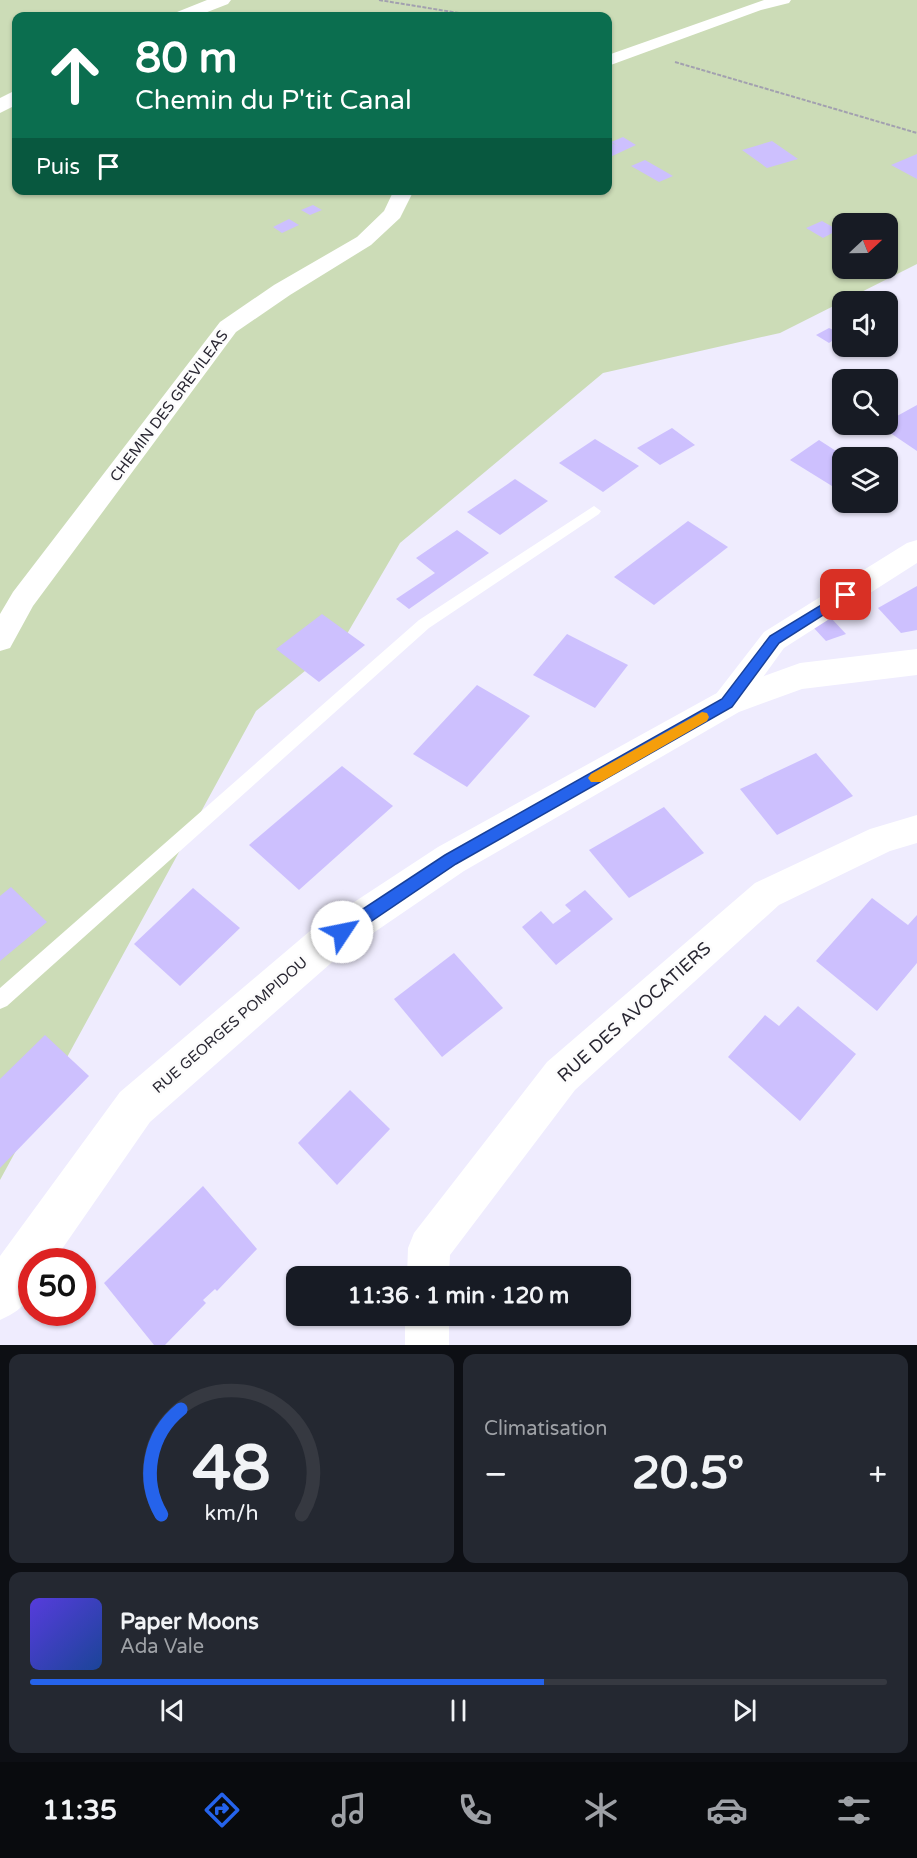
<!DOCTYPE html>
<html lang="fr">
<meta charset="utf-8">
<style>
:root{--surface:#171b24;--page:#242831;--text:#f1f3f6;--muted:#9ea1a6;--line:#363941;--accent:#2563eb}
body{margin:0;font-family:"Varela Round",sans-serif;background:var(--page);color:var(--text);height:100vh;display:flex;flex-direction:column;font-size:22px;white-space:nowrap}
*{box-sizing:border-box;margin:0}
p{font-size:20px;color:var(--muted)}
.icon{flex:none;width:33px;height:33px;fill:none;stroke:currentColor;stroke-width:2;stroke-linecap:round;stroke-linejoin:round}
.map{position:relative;height:1345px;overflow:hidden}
.side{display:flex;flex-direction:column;gap:9px;padding:9px;background:#0d0f14;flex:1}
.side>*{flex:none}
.top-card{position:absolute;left:12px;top:12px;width:600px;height:183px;border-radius:12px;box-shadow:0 2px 4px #0004;background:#0b6e4f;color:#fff;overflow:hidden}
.needle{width:39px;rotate:68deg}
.fabs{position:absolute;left:832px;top:213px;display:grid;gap:12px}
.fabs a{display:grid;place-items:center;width:66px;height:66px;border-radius:12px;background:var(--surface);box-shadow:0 2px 4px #0004;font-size:30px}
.speed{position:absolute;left:18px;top:1248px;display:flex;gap:12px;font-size:30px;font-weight:700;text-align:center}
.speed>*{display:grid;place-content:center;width:78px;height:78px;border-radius:50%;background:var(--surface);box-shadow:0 2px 4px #0004;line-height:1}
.speed .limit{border:9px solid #d22;background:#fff;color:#111}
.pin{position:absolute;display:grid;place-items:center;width:51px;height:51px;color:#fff;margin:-26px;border-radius:12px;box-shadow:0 3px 9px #0006}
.me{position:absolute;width:66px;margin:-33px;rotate:56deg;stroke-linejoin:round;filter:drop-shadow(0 0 4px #0008)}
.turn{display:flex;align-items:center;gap:21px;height:126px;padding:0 24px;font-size:27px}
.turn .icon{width:78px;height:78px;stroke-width:2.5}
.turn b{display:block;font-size:42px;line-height:51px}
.then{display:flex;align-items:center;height:57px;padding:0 24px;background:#0003;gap:12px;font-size:22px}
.big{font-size:45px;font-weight:800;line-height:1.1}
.side .tile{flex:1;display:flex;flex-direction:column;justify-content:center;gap:9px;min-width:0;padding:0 21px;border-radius:12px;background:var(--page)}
.side .dial{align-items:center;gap:0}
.dial svg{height:156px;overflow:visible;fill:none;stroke:var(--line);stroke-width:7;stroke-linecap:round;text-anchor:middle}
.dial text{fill:var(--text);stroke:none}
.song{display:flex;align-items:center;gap:18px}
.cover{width:72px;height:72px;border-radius:9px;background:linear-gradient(135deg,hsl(250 70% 55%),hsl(220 70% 35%))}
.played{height:6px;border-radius:3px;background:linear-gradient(90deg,var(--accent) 60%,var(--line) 60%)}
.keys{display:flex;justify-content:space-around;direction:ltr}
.heat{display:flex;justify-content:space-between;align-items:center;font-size:33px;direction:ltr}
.side .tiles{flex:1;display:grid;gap:9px;grid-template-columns:1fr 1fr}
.tile:last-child{grid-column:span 2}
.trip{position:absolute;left:286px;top:1266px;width:345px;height:60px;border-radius:12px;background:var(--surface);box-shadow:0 2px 4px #0004;font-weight:800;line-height:60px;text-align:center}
.menu{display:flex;height:96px;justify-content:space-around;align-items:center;background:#090b0e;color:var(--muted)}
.menu .icon{width:42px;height:42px}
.menu .selected{color:var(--accent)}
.menu b{font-size:27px;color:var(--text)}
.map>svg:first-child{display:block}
.green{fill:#ccdcb7;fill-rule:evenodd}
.building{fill:#cdc0fe}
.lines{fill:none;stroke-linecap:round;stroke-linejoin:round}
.path{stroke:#a2a0af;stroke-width:2;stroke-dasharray:4 1.5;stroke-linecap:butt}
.lane{fill:#fff;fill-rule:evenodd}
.street{fill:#fff;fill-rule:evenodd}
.secondary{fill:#fff;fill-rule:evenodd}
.route{fill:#2563eb;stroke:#184099;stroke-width:1.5}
.slow{fill:#f59e0b}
.labels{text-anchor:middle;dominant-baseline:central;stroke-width:5;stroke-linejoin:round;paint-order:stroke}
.street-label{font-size:15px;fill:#292732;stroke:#fcfcfc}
.near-street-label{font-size:18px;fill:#292732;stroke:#fcfcfc}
</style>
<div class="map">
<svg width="917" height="1345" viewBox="0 0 917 1345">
<rect width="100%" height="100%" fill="#efecfe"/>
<path class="green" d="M0,0H917V264L780,333L603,373L400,543L344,639L256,711L0,1180ZM16,16H608V190H16ZM843,224H888V268H843Z"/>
<g class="building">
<polygon points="623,137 636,145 608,158 608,141 620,147 611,142"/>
<polygon points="772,141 798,159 767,168 742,150"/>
<polygon points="917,154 917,179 891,165"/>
<polygon points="645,160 673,176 659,182 631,166"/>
<polygon points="313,205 322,210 310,215 301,210"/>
<polygon points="289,219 299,225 282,233 273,227"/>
<polygon points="822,221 838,230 823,238 806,228"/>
<polygon points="829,328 842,334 829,343 816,335"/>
<polygon points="917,405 917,451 880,426 888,424 888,421"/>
<polygon points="672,428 695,445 660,465 637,448"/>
<polygon points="595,439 639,466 603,492 559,463"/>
<polygon points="819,440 847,458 843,458 843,478 832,486 790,460"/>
<polygon points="515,479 548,501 500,535 467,512"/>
<polygon points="688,521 728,547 654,605 614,577"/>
<polygon points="457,530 489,553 409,609 396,599 435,573 416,558"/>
<polygon points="917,586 917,630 901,633 878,608"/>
<polygon points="322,614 365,645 319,682 276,649"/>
<polygon points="831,618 846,634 826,641 812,626"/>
<polygon points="567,634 628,665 595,708 533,675"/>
<polygon points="477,685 530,716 467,787 413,754"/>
<polygon points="816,753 853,796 777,835 740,789"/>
<polygon points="342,766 393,806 299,890 249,845"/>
<polygon points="664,807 704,853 629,898 589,850"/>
<polygon points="11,887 47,922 0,961 0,896"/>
<polygon points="193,888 240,928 180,986 134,944"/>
<polygon points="585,890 613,919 556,965 522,927 541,911 553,924 571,911 565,905"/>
<polygon points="872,898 908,925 917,915 917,963 877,1011 816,961"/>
<polygon points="454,953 503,1008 442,1057 394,999"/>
<polygon points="798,1006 856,1054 800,1121 728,1057 765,1015 779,1026"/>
<polygon points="45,1035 89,1076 0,1168 0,1079"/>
<polygon points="350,1090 390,1129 337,1185 298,1143"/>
<polygon points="203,1186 257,1249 217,1291 215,1289 203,1300 206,1303 165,1345 154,1345 104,1283"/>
</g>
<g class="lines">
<g class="path">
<polyline points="379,0 477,16"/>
<polyline points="675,62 917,133"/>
</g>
<polygon class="lane" points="594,506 601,511 599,514 429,628 7,1006 0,1009 0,988 419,620"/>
<g class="street">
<polygon points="764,0 791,0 789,3 761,10 608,66 608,55"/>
<polygon points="394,190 414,190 400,218 371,245 290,295 236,332 33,606 10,648 0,651 0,614 13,592 220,322 274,285 357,237 384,211"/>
<polygon points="917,540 917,563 784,648 738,712 727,715 716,712 712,703 716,694 764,632 907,543"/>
<polygon points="917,815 917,843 890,851 779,905 575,1090 450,1255 449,1276 407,1276 408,1248 414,1233 547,1062 755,883 870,829"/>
<rect x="405" y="1316" width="44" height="29"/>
</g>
<g class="secondary">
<polygon points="207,0 231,0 228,4 197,16 174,16 177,12"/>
<polygon points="16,90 16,105 0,113 0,98"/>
<path d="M917,649V675L802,689L739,712L464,871L338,957L150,1122L53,1262H32C32,1293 32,1306 0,1320V1256L120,1092L310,931L438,847L715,694L800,663Z"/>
</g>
</g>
<polygon class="route" points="846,590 850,591 852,595 850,598 779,643 732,707 456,864 348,937 342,939 337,937 334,932 337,926 445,855 722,699 770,636"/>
<polygon class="slow" points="702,712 707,713 709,717 707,721 601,782 591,782 588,778 591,774"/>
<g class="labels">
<g class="street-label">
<text transform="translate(169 406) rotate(-53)">CHEMIN DES GREVILEAS</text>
<text transform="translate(230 1025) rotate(-41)">RUE GEORGES POMPIDOU</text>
</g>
<g class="near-street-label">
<text transform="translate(634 1012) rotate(-42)">RUE DES AVOCATIERS</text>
</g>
</g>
</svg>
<div class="fabs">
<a><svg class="needle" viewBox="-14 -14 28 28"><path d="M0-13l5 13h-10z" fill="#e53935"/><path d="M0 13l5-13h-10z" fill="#9ea1a6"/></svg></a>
<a><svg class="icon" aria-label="sound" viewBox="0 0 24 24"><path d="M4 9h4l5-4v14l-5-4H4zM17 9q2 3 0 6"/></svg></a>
<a><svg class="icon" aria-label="search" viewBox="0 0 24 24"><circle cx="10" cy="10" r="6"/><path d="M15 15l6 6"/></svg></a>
<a><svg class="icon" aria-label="layers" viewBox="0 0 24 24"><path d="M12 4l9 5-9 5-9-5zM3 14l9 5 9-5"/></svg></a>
</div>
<div class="speed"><div class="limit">50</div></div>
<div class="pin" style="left:846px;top:595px;background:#d93025"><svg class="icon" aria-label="arrive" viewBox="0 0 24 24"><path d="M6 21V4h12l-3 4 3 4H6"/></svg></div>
<svg class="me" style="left:342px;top:932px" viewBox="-20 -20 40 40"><circle r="19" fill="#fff"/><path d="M0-13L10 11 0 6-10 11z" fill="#2563eb"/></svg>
<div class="trip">11:36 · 1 min · 120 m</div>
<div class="top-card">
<div class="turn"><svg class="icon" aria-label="ahead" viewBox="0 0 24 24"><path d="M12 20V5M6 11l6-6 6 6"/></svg><div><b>80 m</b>Chemin du P'tit Canal</div></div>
<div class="then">Puis<svg class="icon" aria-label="arrive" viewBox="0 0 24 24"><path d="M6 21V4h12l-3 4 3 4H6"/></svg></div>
</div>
</div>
<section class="side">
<div class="tiles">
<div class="tile dial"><svg viewBox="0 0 100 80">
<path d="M14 69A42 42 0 1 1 86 69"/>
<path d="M14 69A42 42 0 0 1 24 15" stroke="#2563eb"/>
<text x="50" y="56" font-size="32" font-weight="700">48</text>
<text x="50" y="72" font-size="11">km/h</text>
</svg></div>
<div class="tile"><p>Climatisation</p>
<div class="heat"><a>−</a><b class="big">20.5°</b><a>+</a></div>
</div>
<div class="tile">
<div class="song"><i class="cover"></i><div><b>Paper Moons</b><p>Ada Vale</p></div></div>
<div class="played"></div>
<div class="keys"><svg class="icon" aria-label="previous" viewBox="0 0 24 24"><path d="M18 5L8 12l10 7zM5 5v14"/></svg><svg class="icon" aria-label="pause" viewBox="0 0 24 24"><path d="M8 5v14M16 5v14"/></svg><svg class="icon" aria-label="next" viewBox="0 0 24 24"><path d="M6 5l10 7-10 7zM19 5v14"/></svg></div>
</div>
</div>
</section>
<nav class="menu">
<b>11:35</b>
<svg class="icon selected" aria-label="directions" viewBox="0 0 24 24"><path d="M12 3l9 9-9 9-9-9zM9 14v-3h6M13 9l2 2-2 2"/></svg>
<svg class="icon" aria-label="music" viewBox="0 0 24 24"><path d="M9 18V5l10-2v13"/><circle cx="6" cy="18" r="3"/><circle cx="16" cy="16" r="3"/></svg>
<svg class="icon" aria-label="phone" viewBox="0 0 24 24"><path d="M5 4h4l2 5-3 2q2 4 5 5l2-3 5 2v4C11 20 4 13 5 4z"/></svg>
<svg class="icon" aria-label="climate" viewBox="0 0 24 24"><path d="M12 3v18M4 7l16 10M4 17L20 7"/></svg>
<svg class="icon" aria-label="car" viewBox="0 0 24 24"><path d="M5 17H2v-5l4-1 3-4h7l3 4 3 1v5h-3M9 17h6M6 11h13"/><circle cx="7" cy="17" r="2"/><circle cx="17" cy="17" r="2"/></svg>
<svg class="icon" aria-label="filters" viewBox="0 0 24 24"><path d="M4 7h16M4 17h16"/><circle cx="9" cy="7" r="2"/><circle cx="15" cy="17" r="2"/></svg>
</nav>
